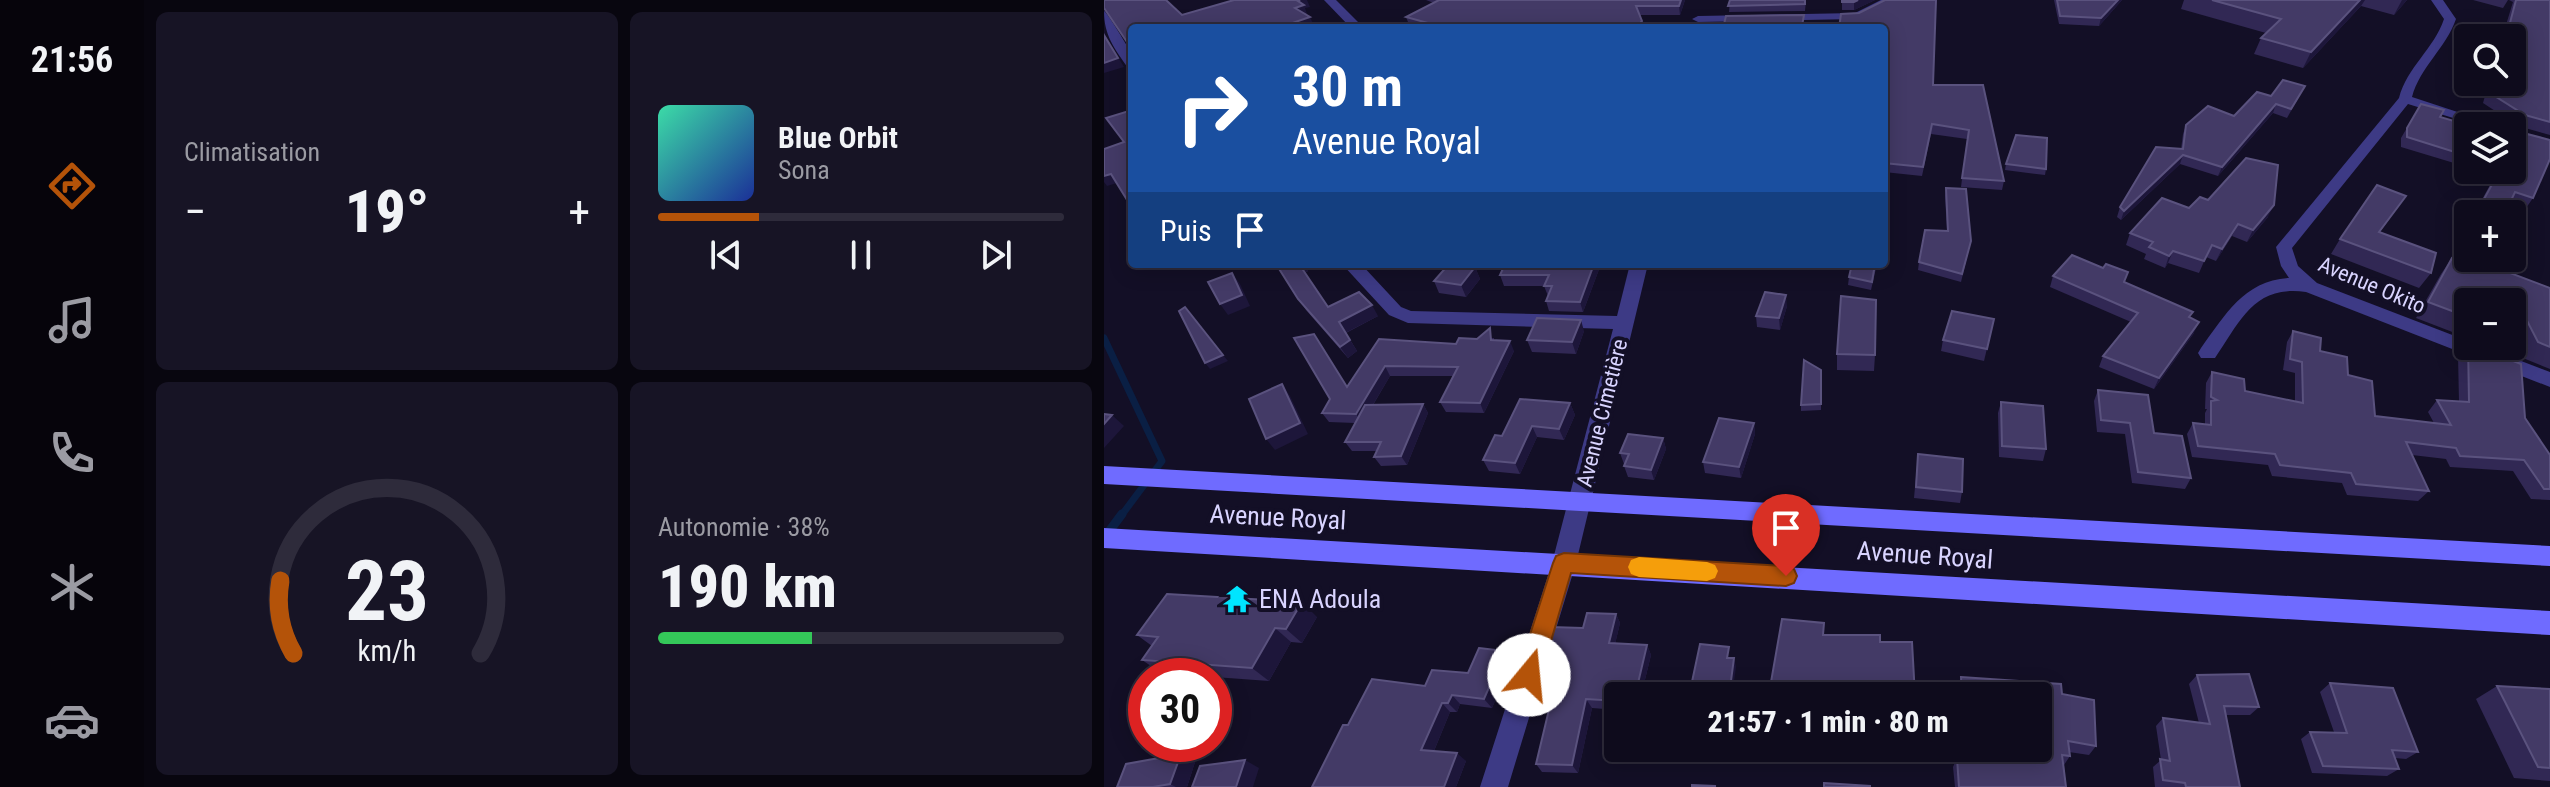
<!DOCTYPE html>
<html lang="fr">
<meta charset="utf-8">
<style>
:root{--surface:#0e0b1c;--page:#171425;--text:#f1f3f6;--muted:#9b9ba3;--line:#2e2b3b;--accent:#b45309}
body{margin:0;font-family:"Roboto Condensed",sans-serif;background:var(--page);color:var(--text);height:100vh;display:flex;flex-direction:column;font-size:30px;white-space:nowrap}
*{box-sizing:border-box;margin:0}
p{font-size:26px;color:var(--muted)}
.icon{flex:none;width:44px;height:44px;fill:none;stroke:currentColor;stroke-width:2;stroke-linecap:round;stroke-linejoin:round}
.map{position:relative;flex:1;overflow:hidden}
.sheet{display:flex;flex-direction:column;gap:12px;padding:12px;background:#08060f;width:960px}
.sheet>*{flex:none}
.banner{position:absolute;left:24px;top:24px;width:760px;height:244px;border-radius:8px;box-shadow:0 4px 20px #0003,0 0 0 2px var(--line);background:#1a4fa0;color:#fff;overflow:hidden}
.fabs{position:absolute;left:1350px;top:24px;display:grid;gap:16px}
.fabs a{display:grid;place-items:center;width:72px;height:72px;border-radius:8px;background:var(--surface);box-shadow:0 4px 20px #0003,0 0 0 2px var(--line);font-size:40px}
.speed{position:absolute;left:24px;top:658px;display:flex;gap:16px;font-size:40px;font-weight:700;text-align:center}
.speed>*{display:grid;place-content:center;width:104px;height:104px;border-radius:50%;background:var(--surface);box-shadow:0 4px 20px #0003,0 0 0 2px var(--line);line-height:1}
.speed .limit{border:12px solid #d22;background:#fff;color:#111}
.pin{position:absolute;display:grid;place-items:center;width:68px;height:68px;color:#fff;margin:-82px -34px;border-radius:50% 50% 50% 0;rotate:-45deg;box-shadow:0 0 8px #0007}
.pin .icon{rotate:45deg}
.me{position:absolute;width:88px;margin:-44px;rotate:17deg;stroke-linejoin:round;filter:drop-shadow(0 0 6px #0008)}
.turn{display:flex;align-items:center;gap:28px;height:168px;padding:0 32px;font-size:36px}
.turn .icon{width:104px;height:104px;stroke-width:2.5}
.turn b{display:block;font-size:56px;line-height:68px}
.then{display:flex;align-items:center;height:76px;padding:0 32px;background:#0003;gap:16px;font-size:30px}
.big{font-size:60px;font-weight:800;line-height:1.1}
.sheet .widget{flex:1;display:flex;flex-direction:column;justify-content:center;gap:12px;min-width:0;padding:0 28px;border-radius:12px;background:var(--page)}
.sheet .dial{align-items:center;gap:0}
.dial svg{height:208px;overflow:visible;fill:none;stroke:var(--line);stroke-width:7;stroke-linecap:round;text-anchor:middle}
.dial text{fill:var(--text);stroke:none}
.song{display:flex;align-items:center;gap:24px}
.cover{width:96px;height:96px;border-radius:12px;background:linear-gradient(135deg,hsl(160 70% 55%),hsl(230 70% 35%))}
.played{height:8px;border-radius:4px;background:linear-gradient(90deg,var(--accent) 25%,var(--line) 25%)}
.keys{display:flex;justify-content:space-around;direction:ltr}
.heat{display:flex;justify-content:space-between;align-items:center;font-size:44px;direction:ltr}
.charge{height:12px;border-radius:6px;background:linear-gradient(90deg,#34c759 38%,var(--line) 0)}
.sheet .tiles{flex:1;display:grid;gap:12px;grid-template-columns:repeat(2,1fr)}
.trip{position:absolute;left:500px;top:682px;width:448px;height:80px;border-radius:8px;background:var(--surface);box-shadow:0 4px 20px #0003,0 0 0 2px var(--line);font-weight:800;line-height:80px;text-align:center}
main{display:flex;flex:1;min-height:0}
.tabs{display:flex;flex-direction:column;width:144px;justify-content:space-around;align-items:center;background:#06040b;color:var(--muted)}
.tabs .icon{width:56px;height:56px}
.tabs .on{color:var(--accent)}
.tabs b{font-size:36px;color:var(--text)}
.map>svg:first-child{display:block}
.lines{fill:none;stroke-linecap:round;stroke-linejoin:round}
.stream-far1{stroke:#0a1f44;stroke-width:7}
.stream{stroke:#0a1f44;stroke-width:9}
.street{fill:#3d3a85;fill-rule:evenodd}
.secondary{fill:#6f6bff;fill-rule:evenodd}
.wall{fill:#312854}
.shaded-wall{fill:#1d163a}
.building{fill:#433a66;stroke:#5a527e;stroke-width:2}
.route{fill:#b45309;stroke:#753606;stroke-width:2}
.slow{fill:#f59e0b}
.labels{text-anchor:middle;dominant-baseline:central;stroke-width:8;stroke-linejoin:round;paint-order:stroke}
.street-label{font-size:22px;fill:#d9d4ff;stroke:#130f26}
.near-street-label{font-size:26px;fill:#d9d4ff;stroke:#130f26}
.near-poi-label{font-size:26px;fill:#d9d4ff;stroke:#130f26;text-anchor:start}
</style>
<main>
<nav class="tabs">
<b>21:56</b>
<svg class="icon on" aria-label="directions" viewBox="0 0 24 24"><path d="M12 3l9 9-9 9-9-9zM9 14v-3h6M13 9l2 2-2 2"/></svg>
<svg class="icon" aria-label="music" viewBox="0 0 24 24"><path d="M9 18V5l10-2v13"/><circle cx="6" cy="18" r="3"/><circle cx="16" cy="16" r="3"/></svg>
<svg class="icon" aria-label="phone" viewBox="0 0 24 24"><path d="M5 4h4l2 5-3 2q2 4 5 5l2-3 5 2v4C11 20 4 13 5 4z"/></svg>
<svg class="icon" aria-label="climate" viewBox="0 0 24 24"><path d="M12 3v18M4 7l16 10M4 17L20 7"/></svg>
<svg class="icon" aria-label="car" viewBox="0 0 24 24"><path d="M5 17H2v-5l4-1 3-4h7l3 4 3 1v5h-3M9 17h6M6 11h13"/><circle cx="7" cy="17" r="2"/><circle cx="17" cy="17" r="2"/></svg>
</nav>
<section class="sheet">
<div class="tiles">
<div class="widget"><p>Climatisation</p>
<div class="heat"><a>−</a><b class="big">19°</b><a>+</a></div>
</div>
<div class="widget">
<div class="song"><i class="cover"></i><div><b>Blue Orbit</b><p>Sona</p></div></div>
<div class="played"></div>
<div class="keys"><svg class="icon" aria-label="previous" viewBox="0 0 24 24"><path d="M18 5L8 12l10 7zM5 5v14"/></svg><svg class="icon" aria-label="pause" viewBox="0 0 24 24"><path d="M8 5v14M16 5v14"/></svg><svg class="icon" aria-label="next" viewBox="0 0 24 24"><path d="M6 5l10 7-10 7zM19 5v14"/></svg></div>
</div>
<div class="widget dial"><svg viewBox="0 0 100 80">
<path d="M14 69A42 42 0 1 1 86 69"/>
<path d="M14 69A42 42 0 0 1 9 41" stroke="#b45309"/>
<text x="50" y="56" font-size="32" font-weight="700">23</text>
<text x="50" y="72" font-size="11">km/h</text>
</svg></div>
<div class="widget"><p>Autonomie · 38%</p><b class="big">190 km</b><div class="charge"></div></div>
</div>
</section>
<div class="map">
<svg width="1446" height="787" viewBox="0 0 1446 787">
<rect width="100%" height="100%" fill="#130f26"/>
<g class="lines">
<polyline class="stream-far1" points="0,338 58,461 17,516"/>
<polyline class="stream" points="0,538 18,514"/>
<g class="street">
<polygon points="220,0 232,0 260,28 247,28"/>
<polygon points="777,0 792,0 753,19 594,22 588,19 594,16 751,13"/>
<path d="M1327,0H1339L1352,19C1342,48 1316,67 1308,97L1396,126H1375L1304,104L1188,248L1194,266L1213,283L1364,341V346H1378L1446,372V387L1202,292C1150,285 1137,320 1111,358H1097L1094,353L1097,348C1122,314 1140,281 1185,278L1177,266L1172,247L1295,98C1303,67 1330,49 1340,19Z"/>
<path d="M0,11C3,12 26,50 28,55C28,57 28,67 28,69L24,68C10,48 0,35 0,11Z"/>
<polygon points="238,264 257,264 297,307 307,311 513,316 526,264 544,264 472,563 404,787 376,787 448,563 509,329 304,323 285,315"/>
</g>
<g class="secondary">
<polygon points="0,466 1446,546 1446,566 0,484"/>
<polygon points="0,528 1446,611 1446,635 0,548"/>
</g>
</g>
<g class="wall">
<polygon points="322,0 581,0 576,15 536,15 539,28 311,28 306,27 302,17 330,3"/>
<polygon points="626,0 702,0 701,11 625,12"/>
<polygon points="738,0 771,0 750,10 738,10"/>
<polygon points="950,0 1018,0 995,26 955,24"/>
<polygon points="1080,0 1303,0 1290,15 1257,6 1199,68 1150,54 1157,38 1162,33 1077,9"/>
<polygon points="1369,0 1404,0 1399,8"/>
<polygon points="1405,0 1446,0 1446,135 1414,126 1379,103 1385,82 1408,82 1408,38 1398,38 1409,2"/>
<polygon points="622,16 713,28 620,28"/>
<polygon points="780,28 829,85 879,85 900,181 898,190 857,187 863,139 827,134 818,176 780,172"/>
<polygon points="1201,86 1183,118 1169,113 1114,176 1076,164 1017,220 1013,217 1016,207 1077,149 1079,134 1082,125 1130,116 1167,96"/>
<polygon points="1317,104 1336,117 1364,126 1364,156 1356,154 1350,163 1297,147 1297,138"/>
<polygon points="902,164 942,169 941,175 901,170"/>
<polygon points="1394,170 1408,170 1429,198 1422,208 1406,202 1398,214 1388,214 1373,209"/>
<polygon points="842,188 867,241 857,282 814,270 815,262 843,231 841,196"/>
<polygon points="1302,196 1276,232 1327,273 1315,288 1227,254 1236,239"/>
<polygon points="1104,200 1164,217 1143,242 1128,236 1112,261 1102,257 1095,273 1064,263 1061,268 1040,259 1042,254 1022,245 1026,233"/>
<polygon points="1348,258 1446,288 1446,369 1419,358 1413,345 1406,353 1386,346 1408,346 1408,302 1364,302 1364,338 1312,318 1337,274"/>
<polygon points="172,264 200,264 204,271 201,273 224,307 274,316 242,333 253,351 244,358 202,310"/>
<polygon points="497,264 479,312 445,311 442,301 444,296 440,286 400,286 396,275"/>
<polygon points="748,264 773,264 767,290 744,285 745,277"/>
<polygon points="371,267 376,279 362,297 335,293 330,281"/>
<polygon points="949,276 1020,282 1086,318 1090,333 1050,389 995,367 999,356 1027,322 946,287"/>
<polygon points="683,306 676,330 653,327 652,316"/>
<polygon points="890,319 880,361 837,351 839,340"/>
<polygon points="480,331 472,354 428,352 423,340"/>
<polygon points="1189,331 1216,351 1244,375 1271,416 1330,423 1324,412 1333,400 1355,402 1354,355 1364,343 1421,418 1446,455 1446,500 1427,499 1409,471 1346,467 1342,459 1308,455 1325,491 1314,501 1243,495 1238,483 1168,476 1164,465 1088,457 1083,434 1089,423 1101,424 1101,413 1103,409 1101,409 1102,383 1108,372 1141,391 1191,402 1191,373 1179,370 1183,342"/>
<polygon points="390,338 390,340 410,351 380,413 342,412 336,402 349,376 286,376 269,405 319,404 324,413 303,465 277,466 270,457 273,451 248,451 241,442 251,423 225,422 218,413 243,387 275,339 352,344 373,339"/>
<polygon points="733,354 771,355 770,371 733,370"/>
<polygon points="717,370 717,410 697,411 697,405"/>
<polygon points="994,390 1087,478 1081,489 1028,483 1021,434 993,432 990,401"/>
<polygon points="897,402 942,449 939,461 895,457 894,413"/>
<polygon points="466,403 471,415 460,440 433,437 416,474 385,471 379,460 398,436"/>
<polygon points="650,423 651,434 637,478 601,473 599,462"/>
<polygon points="559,438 562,449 550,480 524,477 520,466 521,464 520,464 516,453"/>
<polygon points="814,454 858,492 856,503 810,498"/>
<polygon points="512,614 516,623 511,644 543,645 547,655 537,696 514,696 514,710 488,708 474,773 438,772 432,764 446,706 432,705 426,697 479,628"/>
<polygon points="213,617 198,643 187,642 165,681 110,677 110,676 59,674 38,660 48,646 33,635"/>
<polygon points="720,635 776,642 811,696 747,696 668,691 667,682"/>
<polygon points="401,651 408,661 388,708 356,704 353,712 346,712 330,751 362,761 352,787 208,787 244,725 321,686 364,673"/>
<polygon points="1093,675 1155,707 1146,715 1121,715 1136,787 1051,787 1049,767 1057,760 1052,726 1059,718 1095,723 1085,684"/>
<polygon points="857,677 958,694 992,746 985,755 965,752 966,756 960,765 962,787 851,787 849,767 853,758 856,758 856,748 934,748 934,696 854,696 854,688"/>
<polygon points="1226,683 1314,752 1302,759 1291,758 1295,769 1283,776 1208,773 1197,739 1206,732 1230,732 1216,692"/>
<polygon points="1393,686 1446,689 1446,781 1410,778 1372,699"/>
<polygon points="77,754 91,762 83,787 13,787"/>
</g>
<g class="shaded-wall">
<polygon points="196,0 203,0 206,7 201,8 203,14 195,16 191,8 194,1"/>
<polygon points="577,0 581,0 576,15 575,6"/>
<polygon points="754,0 771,0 750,10 750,2"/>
<polygon points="1014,0 1018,0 995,26 997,18"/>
<polygon points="1256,0 1261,0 1257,6 1199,68 1207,52"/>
<polygon points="1298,0 1303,0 1290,15"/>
<polygon points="206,17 210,26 203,28 173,28"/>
<polygon points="538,21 539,28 532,28"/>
<polygon points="0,29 1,35 20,67 0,73"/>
<polygon points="1172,104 1169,113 1114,176 1118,167"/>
<polygon points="1079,155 1076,164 1017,220 1020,211"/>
<polygon points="7,174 13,183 3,186 0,182 0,176"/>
<polygon points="1170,205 1164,217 1143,242 1149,230"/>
<polygon points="1134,224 1128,236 1112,261 1118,249"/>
<polygon points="1069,251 1064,263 1061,268 1065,256"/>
<polygon points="195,264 200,264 204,271 200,273"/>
<polygon points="490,264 497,264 479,312 476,302"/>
<polygon points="371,267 376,279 362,297 357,285"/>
<polygon points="128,273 136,284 146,306 124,315 116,304"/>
<polygon points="682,295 683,306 676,330 675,318"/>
<polygon points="268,305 274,316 241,333 235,322"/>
<polygon points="477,320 480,331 472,354 468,342"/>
<polygon points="1095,322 1090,333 1050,389 1055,378"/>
<polygon points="246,340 253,351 244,358 236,347"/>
<polygon points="406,341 410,351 380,413 376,403"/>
<polygon points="119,355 124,361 106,369 101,363"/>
<polygon points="281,366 286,376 258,423 252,414"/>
<polygon points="178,384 186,396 204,434 171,450 162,439"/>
<polygon points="466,403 471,415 460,440 455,429"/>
<polygon points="319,404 324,413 303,465 297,456"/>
<polygon points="8,415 20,426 0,448 0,424"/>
<polygon points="650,423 651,434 637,478 635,467"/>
<polygon points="428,426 433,437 416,474 411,463"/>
<polygon points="559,438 562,449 550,480 547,470"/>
<polygon points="198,602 213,617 198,643 182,629"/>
<polygon points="512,614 516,623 509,653 505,643"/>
<polygon points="171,628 187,642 165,681 148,668"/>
<polygon points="543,645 547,655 537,696 531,696"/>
<polygon points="401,651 408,661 388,708 380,699"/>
<polygon points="630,658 632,667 628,696 625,696"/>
<polygon points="348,695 356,704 353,712 344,703"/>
<polygon points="482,699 488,708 474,773 468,765"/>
<polygon points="338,703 346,712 327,758 317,750"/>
<polygon points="110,716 115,719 110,727"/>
<polygon points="353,753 362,761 352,787 340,787"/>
<polygon points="77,754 91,762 83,787 72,787 66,784"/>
<polygon points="141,760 155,768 149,787 132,787"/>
</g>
<g class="building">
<polygon points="0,0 62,0 78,15 130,0 196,0 194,1 200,5 191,8 206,17 174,28 28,28 28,54 25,55 23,42 0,8"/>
<polygon points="335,0 577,0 575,6 532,6 538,21 532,28 342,28 302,17"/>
<polygon points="626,0 701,0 701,4 624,6"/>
<polygon points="738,0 754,0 750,2 738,2"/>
<polygon points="781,0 832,0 829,85 879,85 900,181 858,178 865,130 828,124 819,167 780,163 780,28 735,28 737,14 755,13"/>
<polygon points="953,0 1014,0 997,18 956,16"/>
<polygon points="1108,0 1256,0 1207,52 1157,38 1177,19"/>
<polygon points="1412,0 1446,0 1446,122 1421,115 1386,93 1389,82 1408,82 1408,38 1402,38"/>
<polygon points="700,15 698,26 713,28 667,28 668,24 620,24 622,16"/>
<polygon points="0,35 14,58 0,63"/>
<polygon points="1179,80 1201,86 1187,109 1172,104 1118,167 1079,155 1020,211 1016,207 1052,147 1079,149 1082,125 1104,106 1130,116 1153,92 1167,96"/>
<polygon points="1317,104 1340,110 1336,117 1367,126 1364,126 1364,145 1359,143 1357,154 1303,137 1303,128"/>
<polygon points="28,110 28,208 7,174 0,176 0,149 20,142 2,118"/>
<polygon points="1378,121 1395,126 1376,126"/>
<polygon points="1408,130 1446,140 1446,159 1429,198 1411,192 1404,207 1380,199 1396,170 1408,170"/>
<polygon points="912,135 943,138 942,169 902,164"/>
<polygon points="1142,158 1174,165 1170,205 1149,230 1134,224 1118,249 1108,245 1100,261 1069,251 1065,256 1045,247 1049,242 1026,233 1058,198 1085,208 1096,197 1104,200"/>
<polygon points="1273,185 1302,196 1275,232 1332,253 1327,273 1236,239"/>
<polygon points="842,188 862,189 867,241 858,274 815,262 821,230 844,231"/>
<polygon points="968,255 999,268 1002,264 1024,272 1020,282 1089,312 1085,317 1095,322 1055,378 999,356 1034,313 949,276"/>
<polygon points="1348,258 1391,271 1393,268 1446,288 1446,347 1434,342 1418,311 1420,337 1408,333 1408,302 1364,302 1364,317 1324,302"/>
<polygon points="172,264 195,264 224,307 255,292 268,305 235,322 246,340 236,347 194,299"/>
<polygon points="345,264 350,264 371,267 357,285 330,281"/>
<polygon points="401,264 490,264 476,302 442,301 448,286 440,286 445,275 396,275"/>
<polygon points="748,264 771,264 768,282 745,277"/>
<polygon points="128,273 138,295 116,304 104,282"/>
<polygon points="661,292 682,295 675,318 652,316"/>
<polygon points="737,296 772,300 771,355 733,354"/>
<polygon points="81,307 119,355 101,363 75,311"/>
<polygon points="848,311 890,319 883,349 839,340"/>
<polygon points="433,318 477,320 468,342 423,340"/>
<polygon points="386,328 387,340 406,341 376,403 336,402 354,367 281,366 252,414 218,413 226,399 190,338 210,334 243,387 275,339 352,344 355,338 373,339"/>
<polygon points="1189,331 1217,338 1216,351 1243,357 1244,375 1268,381 1271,416 1347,425 1333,400 1365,402 1364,343 1364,346 1371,346 1417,364 1421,418 1446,455 1446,489 1440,489 1420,460 1356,456 1352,448 1302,442 1325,491 1252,484 1247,473 1176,465 1171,454 1094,446 1089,423 1107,425 1107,401 1113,400 1107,397 1108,372 1140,379 1141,391 1199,403 1198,362 1186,359"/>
<polygon points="700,360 717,370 717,404 697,405"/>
<polygon points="178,384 196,423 162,439 145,399"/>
<polygon points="994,390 1044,395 1050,433 1078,436 1087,478 1034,472 1026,423 997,420"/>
<polygon points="416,399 466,403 455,429 428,426 411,463 379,460 391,435 398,436"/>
<polygon points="897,402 939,406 942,449 898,446"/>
<polygon points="319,404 297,456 270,457 277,442 241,442 261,405"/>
<polygon points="0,414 8,415 0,424"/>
<polygon points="615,418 650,423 635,467 599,462"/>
<polygon points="524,434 559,438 547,470 520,466 525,454 516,453"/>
<polygon points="814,454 859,459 858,492 812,487"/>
<polygon points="63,594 198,602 182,629 171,628 148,668 38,660 54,637 33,635"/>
<polygon points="483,613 512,614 505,643 543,645 531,696 514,696 514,701 482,699 468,765 432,764 448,697 426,697 447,627 479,628"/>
<polygon points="678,619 720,623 719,635 776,635 776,642 808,642 811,696 747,696 748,687 667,682"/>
<polygon points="596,644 625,647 623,658 630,658 625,696 585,696"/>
<polygon points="375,648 401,651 380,699 348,695 344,703 338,703 317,750 353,753 340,787 208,787 239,725 244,725 268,679 321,686 328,670 364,673"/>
<polygon points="1145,674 1155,707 1120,706 1136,787 1082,787 1081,783 1059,780 1056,759 1066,761 1059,718 1106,724 1093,675"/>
<polygon points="857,677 957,684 958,694 990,700 992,746 964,741 966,756 958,755 962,787 855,787 853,758 860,758 860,748 934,748 934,696 858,696"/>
<polygon points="1226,683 1289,688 1314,752 1288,750 1295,769 1219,766 1206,732 1243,733"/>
<polygon points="1393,686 1446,689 1446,768 1434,767"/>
<polygon points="77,754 66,784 49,787 13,787 22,764"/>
<polygon points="141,760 132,787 88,787 96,766"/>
<polygon points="720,783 766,786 766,787 720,787"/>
<polygon points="588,785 612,786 588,787"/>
</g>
<polygon class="route" points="460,553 682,566 690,569 693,576 690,583 682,586 467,573 437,675 433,683 425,687 416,683 413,675 449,563 452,556"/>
<polygon class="slow" points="535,557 603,562 611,565 614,571 611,578 603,581 535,577 527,574 524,567 527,560"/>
<defs>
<symbol id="temple-bare" viewBox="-9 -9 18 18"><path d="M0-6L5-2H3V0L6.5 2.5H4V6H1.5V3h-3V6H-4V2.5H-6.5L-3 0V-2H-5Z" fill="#00e5ff" stroke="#130f26" stroke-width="2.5" paint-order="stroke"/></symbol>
</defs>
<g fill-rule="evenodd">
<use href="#temple-bare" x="113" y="579" width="40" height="40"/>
</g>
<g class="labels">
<g class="street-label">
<text transform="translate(1268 285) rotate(23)">Avenue Okito</text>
<text transform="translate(498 413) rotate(-76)">Avenue Cimetière</text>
</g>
<g class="near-street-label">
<text transform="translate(174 517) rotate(3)">Avenue Royal</text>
<text transform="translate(821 555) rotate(4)">Avenue Royal</text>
</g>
<g class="near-poi-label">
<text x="155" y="599">ENA Adoula</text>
</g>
</g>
</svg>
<div class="fabs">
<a><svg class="icon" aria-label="search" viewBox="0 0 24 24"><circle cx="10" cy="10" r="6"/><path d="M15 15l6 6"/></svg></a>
<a><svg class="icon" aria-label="layers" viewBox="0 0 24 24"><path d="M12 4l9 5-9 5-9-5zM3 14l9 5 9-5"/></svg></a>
<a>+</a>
<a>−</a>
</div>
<div class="speed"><div class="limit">30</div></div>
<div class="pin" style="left:682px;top:576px;background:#d93025"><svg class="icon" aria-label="arrive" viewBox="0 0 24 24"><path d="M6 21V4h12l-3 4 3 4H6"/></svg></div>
<svg class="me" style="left:425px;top:675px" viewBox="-20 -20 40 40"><circle r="19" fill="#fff"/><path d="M0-13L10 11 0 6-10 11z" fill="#b45309"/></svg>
<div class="trip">21:57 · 1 min · 80 m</div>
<div class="banner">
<div class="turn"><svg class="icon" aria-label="right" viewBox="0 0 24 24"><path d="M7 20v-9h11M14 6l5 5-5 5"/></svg><div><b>30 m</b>Avenue Royal</div></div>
<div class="then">Puis<svg class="icon" aria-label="arrive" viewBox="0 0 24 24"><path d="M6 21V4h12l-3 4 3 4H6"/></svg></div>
</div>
</div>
</main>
